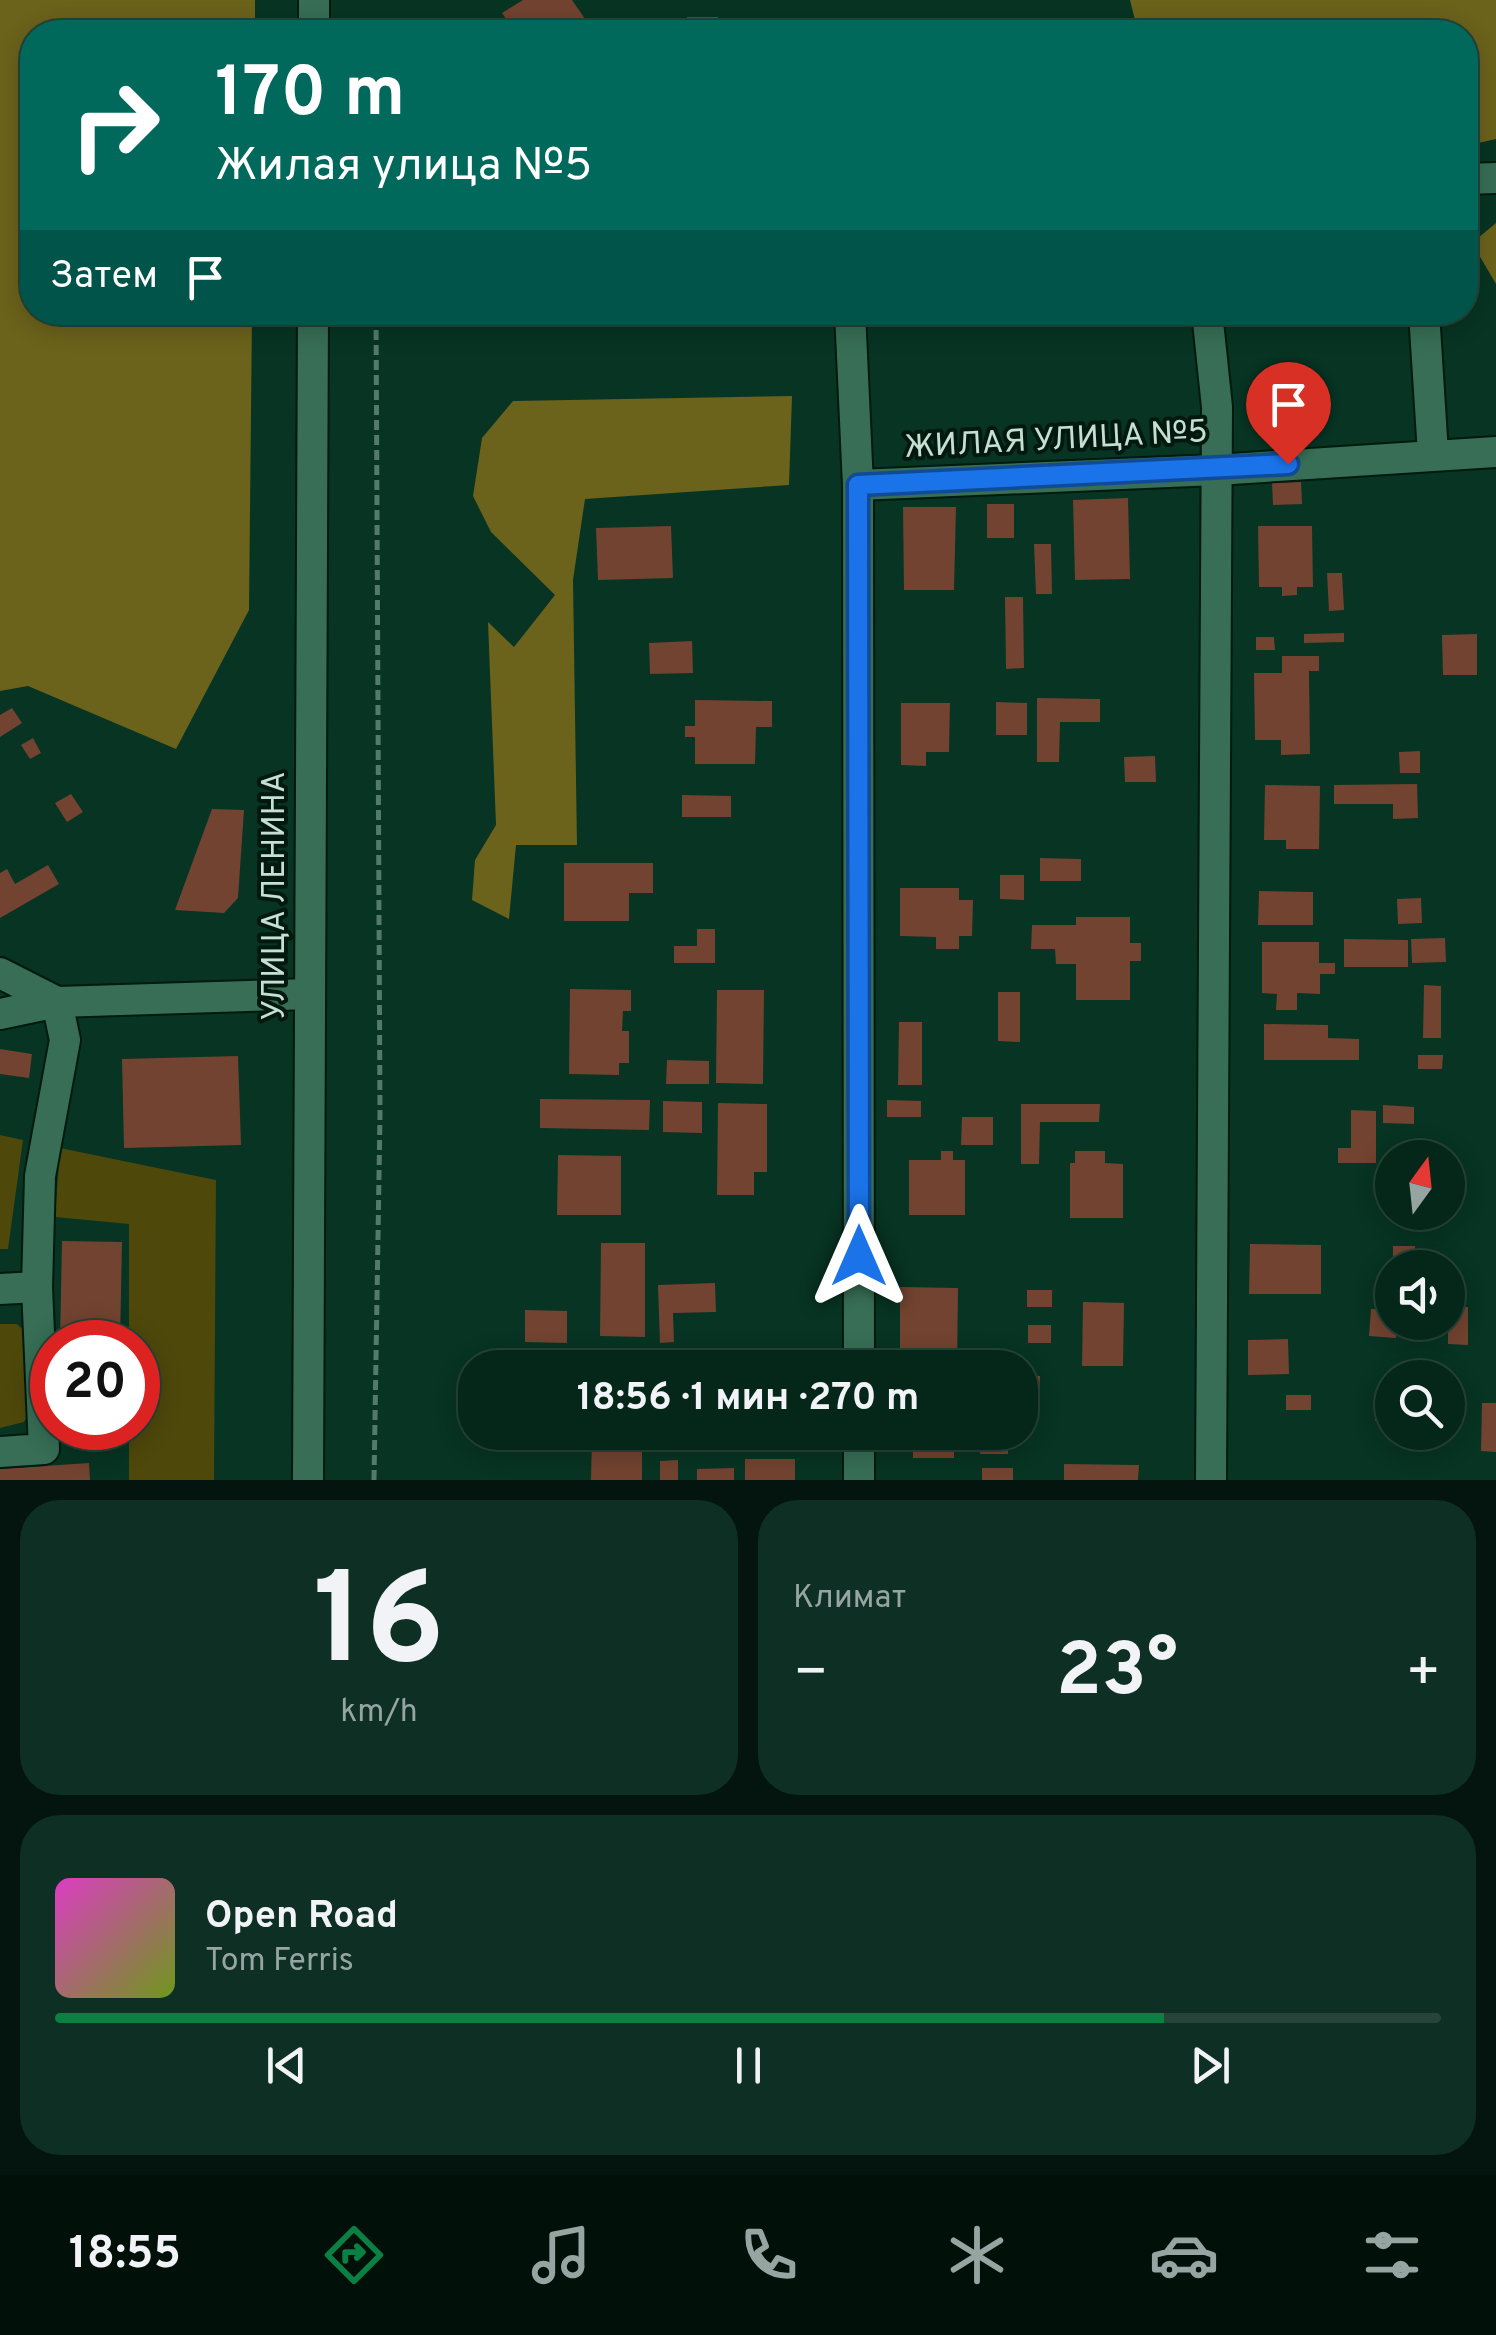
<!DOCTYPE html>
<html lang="ru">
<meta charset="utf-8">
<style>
:root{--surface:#05271a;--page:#0e2f23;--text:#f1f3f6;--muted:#97a5a2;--line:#264439;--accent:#0b8043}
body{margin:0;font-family:Overpass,sans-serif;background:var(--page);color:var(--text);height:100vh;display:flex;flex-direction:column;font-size:38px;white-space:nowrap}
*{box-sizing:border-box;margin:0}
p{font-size:32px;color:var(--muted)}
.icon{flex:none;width:55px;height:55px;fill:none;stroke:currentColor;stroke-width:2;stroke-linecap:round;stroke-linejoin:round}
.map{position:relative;height:1480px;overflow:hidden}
.panel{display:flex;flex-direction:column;gap:20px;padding:20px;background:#03150e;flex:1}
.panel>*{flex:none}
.top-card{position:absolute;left:20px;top:20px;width:1458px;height:305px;border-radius:40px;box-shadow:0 5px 25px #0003,0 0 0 2px var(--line);background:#00695c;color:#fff;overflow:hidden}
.needle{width:65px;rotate:15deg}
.fabs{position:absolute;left:1375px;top:1140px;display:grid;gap:20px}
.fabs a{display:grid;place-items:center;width:90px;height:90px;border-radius:50%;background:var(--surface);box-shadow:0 5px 25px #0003,0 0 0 2px var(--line);font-size:50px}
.speed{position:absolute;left:30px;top:1320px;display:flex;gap:20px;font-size:50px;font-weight:700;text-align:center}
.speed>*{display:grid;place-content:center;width:130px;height:130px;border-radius:50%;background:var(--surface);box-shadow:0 5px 25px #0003,0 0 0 2px var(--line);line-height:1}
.speed .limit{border:15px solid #d22;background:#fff;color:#111}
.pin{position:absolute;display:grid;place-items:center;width:85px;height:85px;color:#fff;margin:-102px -42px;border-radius:50% 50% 50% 0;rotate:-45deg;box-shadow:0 0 10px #0007}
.pin .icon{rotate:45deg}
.me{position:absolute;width:110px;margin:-55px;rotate:0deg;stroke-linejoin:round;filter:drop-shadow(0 0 8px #0008)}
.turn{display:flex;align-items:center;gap:35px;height:210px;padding:0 30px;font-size:45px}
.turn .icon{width:130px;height:130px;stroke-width:2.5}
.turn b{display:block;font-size:70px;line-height:85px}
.then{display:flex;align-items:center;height:95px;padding:0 30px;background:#0003;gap:20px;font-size:38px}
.big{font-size:75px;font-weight:700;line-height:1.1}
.panel .card{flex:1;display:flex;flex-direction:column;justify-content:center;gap:15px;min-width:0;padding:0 35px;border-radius:40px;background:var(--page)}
.panel .dial{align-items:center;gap:0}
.dial b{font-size:130px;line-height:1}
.song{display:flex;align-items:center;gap:30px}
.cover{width:120px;height:120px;border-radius:15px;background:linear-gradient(135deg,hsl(310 70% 55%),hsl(80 70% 35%))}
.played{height:10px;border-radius:5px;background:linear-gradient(90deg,var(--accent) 80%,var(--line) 80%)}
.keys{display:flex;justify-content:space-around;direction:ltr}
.heat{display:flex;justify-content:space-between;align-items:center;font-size:55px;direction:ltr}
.panel .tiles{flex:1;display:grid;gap:20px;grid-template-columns:1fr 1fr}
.card:last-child{grid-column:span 2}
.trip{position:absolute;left:458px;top:1350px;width:580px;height:100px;border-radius:40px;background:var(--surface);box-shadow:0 5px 25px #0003,0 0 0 2px var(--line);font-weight:700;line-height:100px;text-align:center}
.tab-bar{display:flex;height:160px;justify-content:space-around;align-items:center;background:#02100a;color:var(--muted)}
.tab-bar .icon{width:70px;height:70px}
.tab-bar .current{color:var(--accent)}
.tab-bar b{font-size:45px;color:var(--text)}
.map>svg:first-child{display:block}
.green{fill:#4e480b}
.forest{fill:#6b621b}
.building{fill:#724330}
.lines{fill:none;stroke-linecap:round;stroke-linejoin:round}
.minor-casing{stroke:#001a0e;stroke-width:34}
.path{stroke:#547a6a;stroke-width:5;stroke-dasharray:10 5;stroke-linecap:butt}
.minor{stroke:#376e55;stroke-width:30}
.route-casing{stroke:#114b97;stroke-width:25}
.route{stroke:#1a73e8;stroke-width:18}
.labels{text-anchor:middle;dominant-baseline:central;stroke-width:8;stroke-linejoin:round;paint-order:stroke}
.street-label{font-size:32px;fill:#c4e0d2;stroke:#03190f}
</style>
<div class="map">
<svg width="1496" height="1480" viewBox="0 0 1496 1480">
<rect width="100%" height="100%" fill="#073423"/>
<g class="green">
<polygon points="0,1135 23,1140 8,1249 0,1249"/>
<polygon points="60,1148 216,1180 214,1480 129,1480 129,1428 138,1428 138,1342 129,1342 129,1224 55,1217"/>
<polygon points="0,1324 17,1324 27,1333 28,1414 24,1422 0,1428"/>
</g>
<g class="forest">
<polygon points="0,0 255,0 255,32 32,32 32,312 252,313 249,610 176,749 28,686 0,691"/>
<polygon points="1130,0 1496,0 1496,139 1465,146 1465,32 1138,32"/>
<polygon points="1496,223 1496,284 1472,243"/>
<polygon points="792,396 789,485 585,499 573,580 577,845 516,845 509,919 472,900 475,860 496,825 488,622 514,647 555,595 491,532 473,496 482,438 513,401"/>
</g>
<g class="building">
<polygon points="523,0 572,0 594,32 515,32 502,13"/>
<rect x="687" y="17" width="31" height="15"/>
<polygon points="1301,482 1302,504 1273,505 1272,483"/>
<polygon points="1128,498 1130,579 1075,580 1073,500"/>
<rect x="987" y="504" width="27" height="34"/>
<polygon points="903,507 956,507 954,590 904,590"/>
<polygon points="671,526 673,578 598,580 596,528"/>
<polygon points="1258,526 1312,526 1313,587 1297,587 1297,595 1282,596 1282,587 1259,587"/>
<polygon points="1034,544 1051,544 1052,594 1036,594"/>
<polygon points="1327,573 1342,573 1344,610 1329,611"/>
<polygon points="1005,597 1023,597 1024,668 1006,669"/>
<polygon points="1344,633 1344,642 1304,643 1304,634"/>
<polygon points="1477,634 1477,675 1443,675 1442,635"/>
<polygon points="1256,637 1274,637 1275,650 1256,650"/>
<polygon points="692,641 693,673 650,674 649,643"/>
<polygon points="1282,656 1319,656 1319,671 1309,671 1310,754 1281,755 1281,740 1255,740 1254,673 1282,673"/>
<polygon points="1037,698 1100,699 1100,722 1060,722 1059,762 1037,762"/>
<polygon points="695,700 772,701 772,727 756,727 755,764 695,764 695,737 685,737 685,726 695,726"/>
<polygon points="996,702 1027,703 1027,735 996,735"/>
<polygon points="901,703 950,703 949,752 926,752 926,766 901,765"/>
<polygon points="12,708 22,723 0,737 0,715"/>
<polygon points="33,738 41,753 30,759 21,745"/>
<polygon points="1420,751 1420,773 1400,773 1399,752"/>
<polygon points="1155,756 1156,782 1125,782 1124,757"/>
<polygon points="1417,784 1418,818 1393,819 1393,804 1334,804 1334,785"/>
<polygon points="1265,785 1320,786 1319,849 1286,849 1286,840 1264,840"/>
<polygon points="71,794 83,812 67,822 55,803"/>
<polygon points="682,795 731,796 731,817 682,817"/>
<polygon points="212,809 244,810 238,898 224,913 175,910"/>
<polygon points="1040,858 1081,859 1081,881 1040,881"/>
<polygon points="564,863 653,863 653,893 629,893 629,921 564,921"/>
<polygon points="48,865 59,884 0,918 0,873 7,869 15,884"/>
<polygon points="1000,875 1024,875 1024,900 1000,899"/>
<polygon points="900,888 959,888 959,900 973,900 972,936 959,936 959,949 936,949 936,937 900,936"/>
<polygon points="1259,891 1313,892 1313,925 1258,925"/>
<polygon points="1421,898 1422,923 1398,924 1397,899"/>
<polygon points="1076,917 1130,917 1130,943 1141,943 1141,961 1130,961 1130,1000 1076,1000 1076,964 1056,964 1055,949 1031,949 1032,925 1076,925"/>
<polygon points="697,929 715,929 715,963 674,963 674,946 697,946"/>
<polygon points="1445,938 1446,962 1412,963 1411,939"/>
<polygon points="1344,939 1408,940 1408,967 1344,967"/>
<polygon points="1262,942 1319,942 1319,963 1335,963 1335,974 1320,974 1320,994 1297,993 1297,1010 1276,1010 1277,994 1262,993"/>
<polygon points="1424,985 1441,986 1441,1038 1423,1038"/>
<polygon points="570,989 631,990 631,1011 623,1011 622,1031 629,1031 629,1063 619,1063 619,1075 569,1074"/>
<polygon points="717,990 764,990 763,1084 716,1083"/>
<polygon points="998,992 1020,992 1020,1042 998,1041"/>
<polygon points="899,1022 922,1022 922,1085 898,1085"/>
<polygon points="1264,1024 1328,1025 1328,1038 1359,1039 1359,1060 1264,1060"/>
<polygon points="0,1049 32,1054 29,1078 0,1074"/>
<polygon points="1418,1055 1443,1055 1442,1069 1418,1069"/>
<polygon points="238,1056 241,1145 124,1148 122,1059"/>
<polygon points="667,1060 709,1061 709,1084 666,1084"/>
<polygon points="540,1099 650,1100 649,1130 540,1128"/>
<polygon points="887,1100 921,1101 921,1117 887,1117"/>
<polygon points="663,1101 702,1102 702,1133 663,1132"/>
<polygon points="718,1103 767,1104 767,1172 754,1172 754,1195 717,1195"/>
<polygon points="1021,1104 1100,1104 1099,1122 1040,1122 1039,1164 1021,1164"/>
<polygon points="1383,1105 1414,1107 1414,1124 1383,1123"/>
<polygon points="1351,1110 1376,1111 1376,1163 1338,1163 1338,1148 1351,1148"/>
<polygon points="962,1117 993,1117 993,1145 961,1145"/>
<polygon points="941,1151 953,1151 953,1160 965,1160 965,1215 909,1215 909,1160 941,1160"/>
<polygon points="1075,1151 1105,1151 1105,1163 1123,1164 1123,1218 1070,1218 1070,1163 1075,1163"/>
<polygon points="558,1155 621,1156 621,1215 557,1215"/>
<polygon points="62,1241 122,1242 120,1342 60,1342"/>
<polygon points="601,1243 645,1243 645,1337 600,1336"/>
<polygon points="1250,1244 1321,1245 1321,1294 1249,1294"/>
<rect x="1393" y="1246" width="22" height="22"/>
<polygon points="715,1283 716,1312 673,1313 674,1342 660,1343 658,1285"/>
<polygon points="900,1287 958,1288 957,1368 900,1367"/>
<rect x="1027" y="1290" width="25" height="17"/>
<polygon points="1083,1302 1124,1303 1123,1366 1082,1366"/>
<polygon points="1448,1307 1468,1307 1468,1345 1448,1344"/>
<polygon points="1371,1309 1392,1310 1392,1322 1398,1322 1396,1338 1369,1336"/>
<polygon points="525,1310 567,1311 567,1343 525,1342"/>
<rect x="1028" y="1325" width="23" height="18"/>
<polygon points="1288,1339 1289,1374 1248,1375 1248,1340"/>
<polygon points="572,1354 610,1355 610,1368 572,1368"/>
<polygon points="1028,1376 1040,1376 1039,1420 1027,1420"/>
<rect x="1286" y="1395" width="25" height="15"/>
<rect x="1375" y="1396" width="17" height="25"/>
<polygon points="1482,1403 1496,1403 1496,1452 1481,1451"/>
<rect x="913" y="1432" width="41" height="26"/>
<polygon points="732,1433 732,1450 697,1450 697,1434"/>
<polygon points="592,1435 642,1436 642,1480 591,1480"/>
<rect x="980" y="1435" width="28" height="19"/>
<rect x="661" y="1437" width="13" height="15"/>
<rect x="745" y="1459" width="50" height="21"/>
<polygon points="678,1460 678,1480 660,1480 660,1461"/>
<polygon points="89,1463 90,1480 0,1480 0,1469"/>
<polygon points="1064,1464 1139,1465 1138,1480 1064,1480"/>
<polygon points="734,1468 734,1480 697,1480 697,1469"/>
<rect x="982" y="1468" width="31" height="12"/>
</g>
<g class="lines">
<defs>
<g id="minor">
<polyline points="314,32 314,0"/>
<polyline points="1465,179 1496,178"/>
<polyline points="850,312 858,485 859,1368"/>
<polyline points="1207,312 1217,407 1211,1480"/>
<polyline points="1424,312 1433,454"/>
<polyline points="858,485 1216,470 1496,452"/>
<polyline points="0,973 57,1002 65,1040 40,1176 37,1287 44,1449 0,1452"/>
<polyline points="0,1014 57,1002 310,994"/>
<polyline points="0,1289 37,1287"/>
<polyline points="859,1432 859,1480"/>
<polyline points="308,1480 313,312"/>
</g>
</defs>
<use href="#minor" class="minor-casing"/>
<polyline class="path" points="374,1480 380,1115 376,312"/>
<use href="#minor" class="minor"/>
</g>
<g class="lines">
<defs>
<polyline id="route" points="859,1256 858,485 1288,464"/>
</defs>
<use href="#route" class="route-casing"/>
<use href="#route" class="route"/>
</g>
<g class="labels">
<g class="street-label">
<text transform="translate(1056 441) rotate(-3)">ЖИЛАЯ УЛИЦА №5</text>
<text transform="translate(276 896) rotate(-90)">УЛИЦА ЛЕНИНА</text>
</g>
</g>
</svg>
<div class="fabs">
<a><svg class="needle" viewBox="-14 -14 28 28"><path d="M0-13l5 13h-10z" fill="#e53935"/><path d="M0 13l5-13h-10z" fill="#97a5a2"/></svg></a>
<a><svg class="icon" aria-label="sound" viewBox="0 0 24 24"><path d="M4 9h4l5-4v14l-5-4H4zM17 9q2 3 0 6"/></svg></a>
<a><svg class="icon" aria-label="search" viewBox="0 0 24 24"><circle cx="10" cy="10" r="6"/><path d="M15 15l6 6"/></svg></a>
</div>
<div class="speed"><div class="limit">20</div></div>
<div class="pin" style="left:1288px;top:464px;background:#d93025"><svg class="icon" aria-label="arrive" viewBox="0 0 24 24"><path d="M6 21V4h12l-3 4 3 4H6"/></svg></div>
<svg class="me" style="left:859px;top:1256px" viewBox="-20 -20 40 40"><path d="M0-17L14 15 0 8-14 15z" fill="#1a73e8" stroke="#fff" stroke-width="4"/></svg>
<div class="trip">18:56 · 1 мин · 270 m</div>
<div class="top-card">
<div class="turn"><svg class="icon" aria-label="right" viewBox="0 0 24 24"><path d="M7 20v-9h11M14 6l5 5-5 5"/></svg><div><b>170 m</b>Жилая улица №5</div></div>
<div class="then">Затем<svg class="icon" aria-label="arrive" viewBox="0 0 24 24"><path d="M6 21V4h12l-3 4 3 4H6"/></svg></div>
</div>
</div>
<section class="panel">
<div class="tiles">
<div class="card dial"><b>16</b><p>km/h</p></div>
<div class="card"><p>Климат</p>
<div class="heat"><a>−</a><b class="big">23°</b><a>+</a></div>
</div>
<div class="card">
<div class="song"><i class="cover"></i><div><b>Open Road</b><p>Tom Ferris</p></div></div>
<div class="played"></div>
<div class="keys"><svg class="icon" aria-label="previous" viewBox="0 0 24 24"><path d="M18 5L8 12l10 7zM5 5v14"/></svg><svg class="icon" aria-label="pause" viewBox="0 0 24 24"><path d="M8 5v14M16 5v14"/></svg><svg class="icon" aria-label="next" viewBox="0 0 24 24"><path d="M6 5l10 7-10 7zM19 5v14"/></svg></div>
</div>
</div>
</section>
<nav class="tab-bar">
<b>18:55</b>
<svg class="icon current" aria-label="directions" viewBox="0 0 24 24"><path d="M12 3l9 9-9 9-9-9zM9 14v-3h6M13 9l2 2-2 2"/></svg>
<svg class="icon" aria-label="music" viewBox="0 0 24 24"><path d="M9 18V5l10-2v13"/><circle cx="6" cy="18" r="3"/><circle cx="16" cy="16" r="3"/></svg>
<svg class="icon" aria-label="phone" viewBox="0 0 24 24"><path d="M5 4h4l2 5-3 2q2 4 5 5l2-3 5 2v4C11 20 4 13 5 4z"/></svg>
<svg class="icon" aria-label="climate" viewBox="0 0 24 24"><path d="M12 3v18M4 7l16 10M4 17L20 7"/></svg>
<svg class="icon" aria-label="car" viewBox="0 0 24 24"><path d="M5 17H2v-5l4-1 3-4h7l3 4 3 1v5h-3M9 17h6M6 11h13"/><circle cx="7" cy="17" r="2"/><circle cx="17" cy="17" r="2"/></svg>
<svg class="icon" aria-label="filters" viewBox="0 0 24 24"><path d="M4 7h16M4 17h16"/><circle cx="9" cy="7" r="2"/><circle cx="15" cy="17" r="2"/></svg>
</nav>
